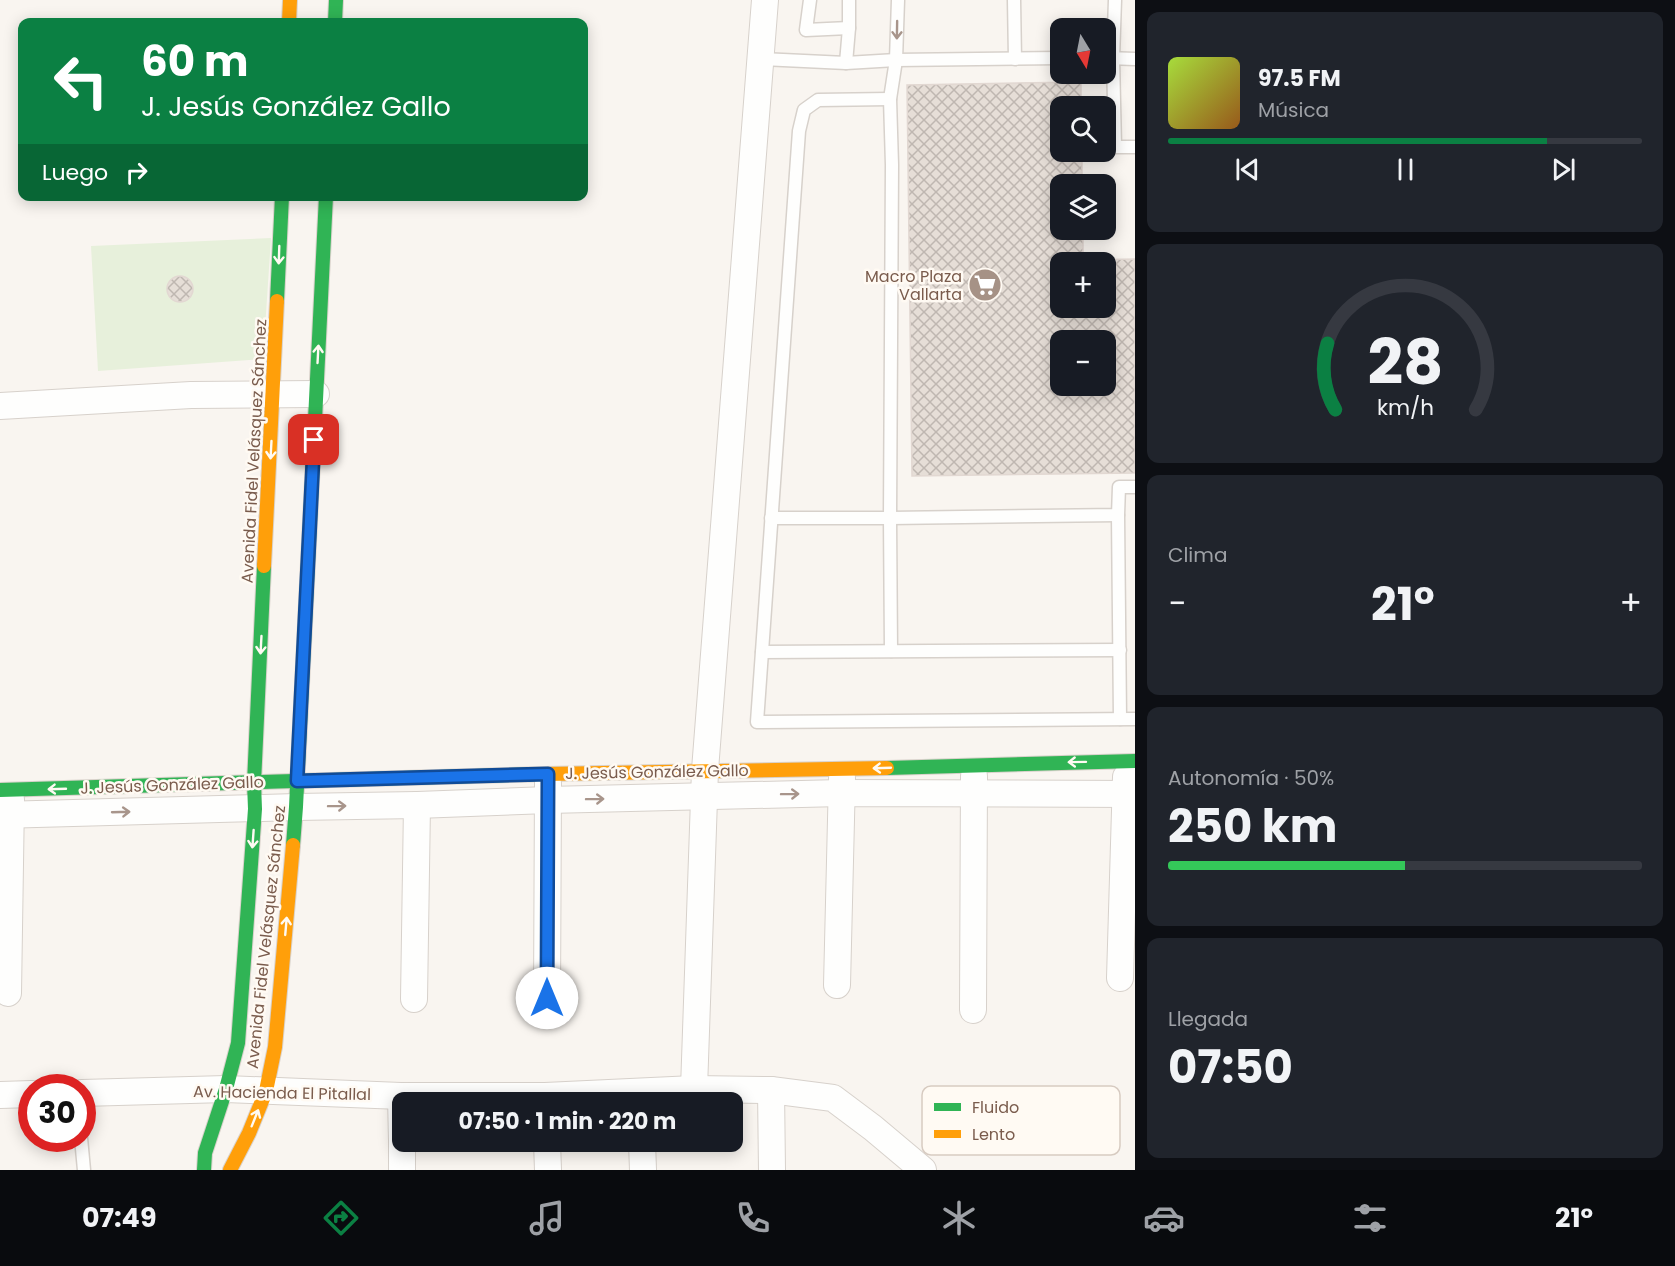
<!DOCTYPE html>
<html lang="es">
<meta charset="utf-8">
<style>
:root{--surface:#171b24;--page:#20242c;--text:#f1f3f6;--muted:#9ea1a6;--line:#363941;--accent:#0b8043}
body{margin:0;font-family:Poppins,sans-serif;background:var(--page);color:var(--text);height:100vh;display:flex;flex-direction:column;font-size:22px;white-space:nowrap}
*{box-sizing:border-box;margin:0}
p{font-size:20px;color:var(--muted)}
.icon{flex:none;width:33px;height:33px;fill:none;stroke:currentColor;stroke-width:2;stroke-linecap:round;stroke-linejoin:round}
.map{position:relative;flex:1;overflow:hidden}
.side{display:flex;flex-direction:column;gap:12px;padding:12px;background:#0d0f14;width:540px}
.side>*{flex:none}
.banner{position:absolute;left:18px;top:18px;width:570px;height:183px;border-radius:12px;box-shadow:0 3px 15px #0003;background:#0b8043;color:#fff;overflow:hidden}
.needle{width:39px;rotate:170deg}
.controls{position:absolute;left:1050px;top:18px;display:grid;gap:12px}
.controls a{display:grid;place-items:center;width:66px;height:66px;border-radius:12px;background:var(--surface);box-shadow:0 3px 15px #0003;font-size:30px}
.speed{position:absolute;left:18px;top:1074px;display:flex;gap:12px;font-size:30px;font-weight:700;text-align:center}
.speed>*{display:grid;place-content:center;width:78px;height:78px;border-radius:50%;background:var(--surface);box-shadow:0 3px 15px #0003;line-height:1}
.speed .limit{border:9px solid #d22;background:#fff;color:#111}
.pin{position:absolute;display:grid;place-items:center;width:51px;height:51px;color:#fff;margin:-26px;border-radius:12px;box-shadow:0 3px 9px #0006}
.me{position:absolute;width:66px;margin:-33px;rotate:0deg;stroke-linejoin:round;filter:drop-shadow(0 0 4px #0008)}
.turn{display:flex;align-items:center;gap:21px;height:126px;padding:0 24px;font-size:27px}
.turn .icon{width:78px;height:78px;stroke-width:2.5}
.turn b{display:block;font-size:42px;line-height:51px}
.then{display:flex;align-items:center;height:57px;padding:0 24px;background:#0003;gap:12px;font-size:22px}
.big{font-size:45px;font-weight:700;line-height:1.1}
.side .tile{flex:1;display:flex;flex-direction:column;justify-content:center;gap:9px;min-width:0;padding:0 21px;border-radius:12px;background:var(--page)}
.side .dial{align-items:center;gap:0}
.dial svg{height:156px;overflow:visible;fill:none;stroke:var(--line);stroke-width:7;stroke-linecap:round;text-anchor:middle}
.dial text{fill:var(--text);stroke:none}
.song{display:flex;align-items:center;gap:18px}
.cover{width:72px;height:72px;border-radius:9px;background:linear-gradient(135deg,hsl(80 70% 55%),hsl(30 70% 35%))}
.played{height:6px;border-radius:3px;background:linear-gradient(90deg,var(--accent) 80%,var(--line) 80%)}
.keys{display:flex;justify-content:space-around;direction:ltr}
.heat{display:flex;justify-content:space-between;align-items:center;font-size:33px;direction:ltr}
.charge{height:9px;border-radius:4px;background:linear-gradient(90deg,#34c759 50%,var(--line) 0)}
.trip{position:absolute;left:392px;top:1092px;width:351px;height:60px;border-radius:12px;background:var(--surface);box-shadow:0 3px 15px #0003;font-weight:700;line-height:60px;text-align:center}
.tab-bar{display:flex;height:96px;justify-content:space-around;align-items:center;background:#090b0e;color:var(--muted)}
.tab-bar .icon{width:42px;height:42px}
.tab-bar .on{color:var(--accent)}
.tab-bar b{font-size:27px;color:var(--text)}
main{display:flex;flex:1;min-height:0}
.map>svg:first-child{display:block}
.green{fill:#e7f0db}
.building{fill:url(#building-cross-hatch);stroke:#e2d8d2;stroke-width:1.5;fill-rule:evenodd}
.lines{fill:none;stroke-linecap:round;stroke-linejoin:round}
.lane-casing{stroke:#d7d1cb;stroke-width:15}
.street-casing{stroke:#d7d1cb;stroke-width:28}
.fast-casing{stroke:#d9d2cb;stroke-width:16}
.slow-casing{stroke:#d9d2cb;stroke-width:16}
.lane{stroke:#fefefd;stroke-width:12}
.street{stroke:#fefefd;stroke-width:26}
.fast{stroke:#30b455;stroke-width:14}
.slow{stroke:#ff9f0a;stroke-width:14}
.oneway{stroke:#a8958b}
.oneway2{stroke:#fffaf3}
.route-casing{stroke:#114b97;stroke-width:15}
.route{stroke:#1a73e8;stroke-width:10}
.labels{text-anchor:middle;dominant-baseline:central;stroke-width:5;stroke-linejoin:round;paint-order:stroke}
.poi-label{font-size:16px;fill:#7a5c4d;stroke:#fffaf3;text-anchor:end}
.street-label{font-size:16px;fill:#7a5c4d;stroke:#fffaf3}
.key{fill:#fffaf3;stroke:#d7cbc1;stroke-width:1.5}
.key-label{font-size:16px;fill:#7a5c4d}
</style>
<main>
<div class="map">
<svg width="1135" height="1170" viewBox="0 0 1135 1170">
<defs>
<pattern id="building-cross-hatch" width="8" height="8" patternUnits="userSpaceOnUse" patternTransform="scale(1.5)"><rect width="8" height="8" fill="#e6ded7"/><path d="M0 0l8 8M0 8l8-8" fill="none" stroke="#bfb7b1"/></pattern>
</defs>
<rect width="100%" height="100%" fill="#f9f5f0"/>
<polygon class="green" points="271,238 263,359 98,371 91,246"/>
<g class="building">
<path d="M1081,82V106H1060V152H1082V184H1060V230H1083V260L1135,259V473L912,476L907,85ZM1060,262H1106V308H1060ZM1060,340H1106V386H1060Z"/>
<circle cx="180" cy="289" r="13"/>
</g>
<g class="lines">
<defs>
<g id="lane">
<polyline points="810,0 806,30 849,28"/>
<polyline points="898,0 896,60 890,99 892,165 890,518 1118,515 1119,487 1135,487"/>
<polyline points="1014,0 1015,59"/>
<polyline points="1115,0 1113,58 1115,147 1135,147"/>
<polyline points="1107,58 1135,59"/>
<polyline points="760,59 846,63 896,60 1060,58"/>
<polyline points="846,63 849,28 849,0"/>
<polyline points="890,99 818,100 804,110 799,131 757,722 1135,719"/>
<polyline points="1118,515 1120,719"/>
<polyline points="771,518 890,518 891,651"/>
<polyline points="762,652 1120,650"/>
<polyline points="81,1138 84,1170"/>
</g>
<g id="street">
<polyline points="0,406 191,395 316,394"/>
<polyline points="0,815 296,807 417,805 548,800 841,793 1135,794"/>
<polyline points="1120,978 1126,777"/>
<polyline points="837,985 842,778"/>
<polyline points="8,993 11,799"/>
<polyline points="547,998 548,783"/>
<polyline points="414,999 417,805"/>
<polyline points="973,1010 974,776"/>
<polyline points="694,1089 705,770 765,0"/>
<polyline points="771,1090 772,1170"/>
<polyline points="82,1093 226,1089 401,1096 545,1096 694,1089 771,1090 833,1098 873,1128 923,1170"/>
<polyline points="0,1095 32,1094"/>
<polyline points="401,1096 402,1141"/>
<polyline points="402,1142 402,1170"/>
<polyline points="547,1142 548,1170"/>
<polyline points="642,1142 643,1170"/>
</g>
<g id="fast">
<polyline points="335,22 336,0"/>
<polyline points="277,301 282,196"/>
<polyline points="887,768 1135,761"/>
<path d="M0,790C182,785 363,778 545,774"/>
<polyline points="293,845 296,807 326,196"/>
<polyline points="204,1170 205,1153 226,1089 238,1043 255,809 254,783 264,566"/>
</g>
<g id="slow">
<polyline points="289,22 290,0"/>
<polyline points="264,566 277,301"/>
<polyline points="545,774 887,768"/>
<polyline points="230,1170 249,1133 266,1091 275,1047 293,845"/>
</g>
</defs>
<use href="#lane" class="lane-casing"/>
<use href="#street" class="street-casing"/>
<use href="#fast" class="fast-casing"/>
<use href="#slow" class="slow-casing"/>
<use href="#lane" class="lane"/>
<use href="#street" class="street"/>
<use href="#fast" class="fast"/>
<use href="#slow" class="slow"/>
</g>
<defs><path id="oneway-shaft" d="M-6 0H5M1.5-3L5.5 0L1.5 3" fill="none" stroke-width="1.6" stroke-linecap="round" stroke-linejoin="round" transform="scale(1.5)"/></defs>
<g class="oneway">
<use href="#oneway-shaft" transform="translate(897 30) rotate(91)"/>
<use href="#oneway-shaft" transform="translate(790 794) rotate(-1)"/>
<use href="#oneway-shaft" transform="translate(595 799) rotate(-1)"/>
<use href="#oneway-shaft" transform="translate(337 806) rotate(-1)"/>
<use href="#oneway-shaft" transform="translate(121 812) rotate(-2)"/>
</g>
<g class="oneway2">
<use href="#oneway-shaft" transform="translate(279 255) rotate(92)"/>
<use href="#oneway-shaft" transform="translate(318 354) rotate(-87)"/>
<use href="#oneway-shaft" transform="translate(271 450) rotate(93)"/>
<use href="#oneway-shaft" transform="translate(261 645) rotate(93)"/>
<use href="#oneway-shaft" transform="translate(1077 762) rotate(179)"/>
<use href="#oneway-shaft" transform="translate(882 768) rotate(178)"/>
<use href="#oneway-shaft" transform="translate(57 789) rotate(178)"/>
<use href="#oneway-shaft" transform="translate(253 839) rotate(94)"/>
<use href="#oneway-shaft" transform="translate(286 926) rotate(-85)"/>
<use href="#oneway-shaft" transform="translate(255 1118) rotate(-68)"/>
</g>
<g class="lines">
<defs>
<polyline id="route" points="314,440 297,781 548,774 547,998"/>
</defs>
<use href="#route" class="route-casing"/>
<use href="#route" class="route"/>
</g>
<defs>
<symbol id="supermarket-disc" viewBox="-11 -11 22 22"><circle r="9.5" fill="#a69286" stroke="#fffaf3"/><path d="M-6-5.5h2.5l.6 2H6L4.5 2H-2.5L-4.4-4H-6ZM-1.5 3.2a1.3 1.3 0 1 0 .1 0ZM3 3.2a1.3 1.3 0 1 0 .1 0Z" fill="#fff"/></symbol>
</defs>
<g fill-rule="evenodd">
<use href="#supermarket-disc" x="966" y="266" width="38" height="38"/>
</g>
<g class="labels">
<g class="poi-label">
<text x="962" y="276">Macro Plaza<tspan x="962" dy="18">Vallarta</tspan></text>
</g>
<g class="street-label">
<text transform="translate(254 451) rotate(-87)">Avenida Fidel Velásquez Sánchez</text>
<text transform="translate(657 772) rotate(-1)">J. Jesús González Gallo</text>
<text transform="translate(172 785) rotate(-2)">J. Jesús González Gallo</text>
<text transform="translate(266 937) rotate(-84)">Avenida Fidel Velásquez Sánchez</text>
<text transform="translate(282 1093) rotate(1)">Av. Hacienda El Pitallal</text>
</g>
</g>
<rect x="922" y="1086" width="198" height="69" rx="9" class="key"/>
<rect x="934" y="1103" width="27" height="8" fill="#30b455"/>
<rect x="934" y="1130" width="27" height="8" fill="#ff9f0a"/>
<g class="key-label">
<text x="972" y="1113">Fluido</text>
<text x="972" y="1140">Lento</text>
</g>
</svg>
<div class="controls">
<a><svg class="needle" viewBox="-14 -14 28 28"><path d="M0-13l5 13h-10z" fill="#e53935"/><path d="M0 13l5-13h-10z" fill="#9ea1a6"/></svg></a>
<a><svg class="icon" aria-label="search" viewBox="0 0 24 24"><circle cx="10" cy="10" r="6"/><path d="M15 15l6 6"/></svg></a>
<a><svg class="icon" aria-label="layers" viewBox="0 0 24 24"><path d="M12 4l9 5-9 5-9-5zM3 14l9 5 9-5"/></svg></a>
<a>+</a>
<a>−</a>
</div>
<div class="speed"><div class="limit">30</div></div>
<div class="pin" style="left:314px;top:440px;background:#d93025"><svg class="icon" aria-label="arrive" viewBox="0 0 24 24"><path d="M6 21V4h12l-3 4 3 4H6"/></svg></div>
<svg class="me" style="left:547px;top:998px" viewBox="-20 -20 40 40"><circle r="19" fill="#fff"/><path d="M0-13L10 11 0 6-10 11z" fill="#1a73e8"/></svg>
<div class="trip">07:50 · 1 min · 220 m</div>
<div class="banner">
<div class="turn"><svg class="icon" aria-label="left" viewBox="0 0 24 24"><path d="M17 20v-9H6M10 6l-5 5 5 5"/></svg><div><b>60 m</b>J. Jesús González Gallo</div></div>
<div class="then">Luego<svg class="icon" aria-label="right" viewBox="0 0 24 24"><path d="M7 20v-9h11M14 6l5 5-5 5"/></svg></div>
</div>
</div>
<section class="side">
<div class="tile">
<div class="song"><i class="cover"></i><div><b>97.5 FM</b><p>Música</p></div></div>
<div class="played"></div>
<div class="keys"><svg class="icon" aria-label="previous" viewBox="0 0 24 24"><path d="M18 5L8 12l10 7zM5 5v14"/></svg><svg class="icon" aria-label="pause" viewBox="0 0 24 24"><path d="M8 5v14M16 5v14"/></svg><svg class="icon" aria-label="next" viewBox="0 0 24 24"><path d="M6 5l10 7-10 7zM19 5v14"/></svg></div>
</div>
<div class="tile dial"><svg viewBox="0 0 100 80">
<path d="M14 69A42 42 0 1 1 86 69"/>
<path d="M14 69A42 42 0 0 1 10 35" stroke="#0b8043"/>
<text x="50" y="56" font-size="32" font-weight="700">28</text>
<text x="50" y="72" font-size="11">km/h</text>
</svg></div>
<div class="tile"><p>Clima</p>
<div class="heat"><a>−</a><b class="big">21°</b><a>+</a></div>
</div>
<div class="tile"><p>Autonomía · 50%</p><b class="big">250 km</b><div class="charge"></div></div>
<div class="tile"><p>Llegada</p><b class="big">07:50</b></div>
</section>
</main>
<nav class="tab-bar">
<b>07:49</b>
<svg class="icon on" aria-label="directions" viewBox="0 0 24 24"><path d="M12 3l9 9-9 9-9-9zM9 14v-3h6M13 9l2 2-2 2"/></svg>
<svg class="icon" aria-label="music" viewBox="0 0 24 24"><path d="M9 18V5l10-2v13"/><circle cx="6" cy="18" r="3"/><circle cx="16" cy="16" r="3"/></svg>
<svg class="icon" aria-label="phone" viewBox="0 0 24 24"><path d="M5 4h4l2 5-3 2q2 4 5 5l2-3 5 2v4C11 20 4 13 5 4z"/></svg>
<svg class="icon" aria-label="climate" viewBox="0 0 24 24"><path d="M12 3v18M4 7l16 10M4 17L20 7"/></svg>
<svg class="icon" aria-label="car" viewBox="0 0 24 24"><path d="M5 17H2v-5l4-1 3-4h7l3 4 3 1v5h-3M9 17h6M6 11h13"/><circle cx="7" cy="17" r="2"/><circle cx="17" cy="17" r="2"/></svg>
<svg class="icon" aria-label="filters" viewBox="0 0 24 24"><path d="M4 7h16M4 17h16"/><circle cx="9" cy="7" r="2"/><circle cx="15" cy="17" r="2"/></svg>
<b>21°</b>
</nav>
